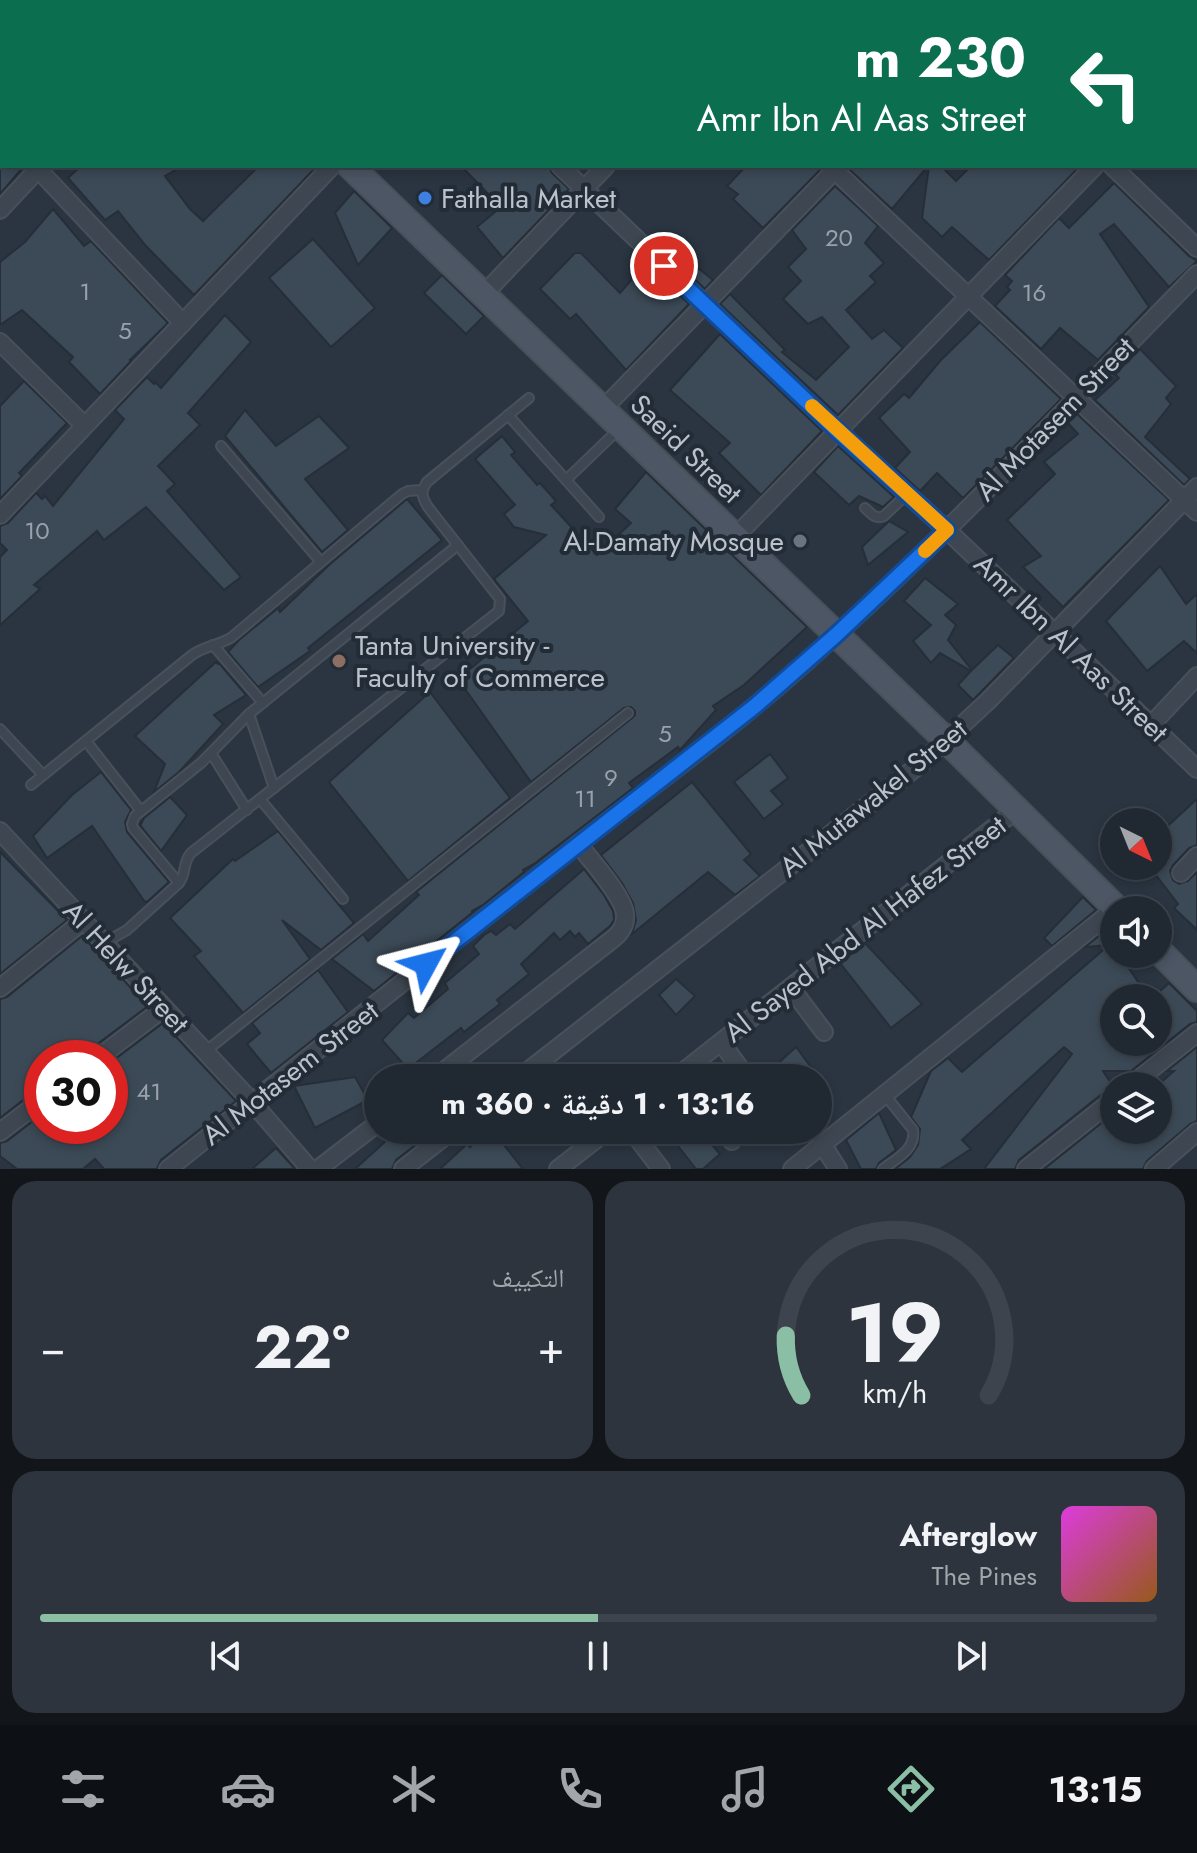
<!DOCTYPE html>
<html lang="ar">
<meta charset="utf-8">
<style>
:root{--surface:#202831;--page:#2d343d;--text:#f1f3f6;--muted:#a2a6ab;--line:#3d444d;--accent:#8abfa5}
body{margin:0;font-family:Jost,"Noto Naskh Arabic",sans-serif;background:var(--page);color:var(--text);direction:rtl;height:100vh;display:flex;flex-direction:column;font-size:30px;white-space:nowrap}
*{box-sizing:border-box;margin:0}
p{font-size:26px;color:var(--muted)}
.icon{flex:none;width:44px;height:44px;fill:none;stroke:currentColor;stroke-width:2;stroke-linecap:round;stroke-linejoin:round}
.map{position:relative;height:1169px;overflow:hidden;direction:ltr}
.drawer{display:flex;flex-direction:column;gap:12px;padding:12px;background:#12161b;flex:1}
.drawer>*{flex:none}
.guide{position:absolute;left:0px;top:0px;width:1198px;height:168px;box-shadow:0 4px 12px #0003,0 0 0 2px var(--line);direction:rtl;background:#0b6e4f;color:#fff;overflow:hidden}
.needle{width:52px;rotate:137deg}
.fabs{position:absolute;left:1100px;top:808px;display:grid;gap:16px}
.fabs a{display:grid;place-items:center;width:72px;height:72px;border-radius:50%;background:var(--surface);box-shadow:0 4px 12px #0003,0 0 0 2px var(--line);font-size:40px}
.speed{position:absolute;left:24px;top:1040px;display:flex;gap:16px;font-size:40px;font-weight:700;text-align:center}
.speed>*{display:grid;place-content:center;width:104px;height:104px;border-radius:50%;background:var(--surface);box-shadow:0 4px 12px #0003,0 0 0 2px var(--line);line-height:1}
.speed .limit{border:12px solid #d22;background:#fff;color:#111}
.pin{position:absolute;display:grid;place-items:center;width:68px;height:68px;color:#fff;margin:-34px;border:4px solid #fff;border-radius:50%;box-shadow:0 2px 8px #0007}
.me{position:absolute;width:88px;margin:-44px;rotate:52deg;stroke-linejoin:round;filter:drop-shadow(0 0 6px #0008)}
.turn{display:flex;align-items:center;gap:28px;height:168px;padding:0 40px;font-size:36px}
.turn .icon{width:104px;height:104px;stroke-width:2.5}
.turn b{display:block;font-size:56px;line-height:68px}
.big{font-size:60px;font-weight:700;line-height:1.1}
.drawer .tile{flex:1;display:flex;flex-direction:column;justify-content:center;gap:12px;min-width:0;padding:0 28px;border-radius:24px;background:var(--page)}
.drawer .dial{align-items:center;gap:0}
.dial svg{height:208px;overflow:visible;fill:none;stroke:var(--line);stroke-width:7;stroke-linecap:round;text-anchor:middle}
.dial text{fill:var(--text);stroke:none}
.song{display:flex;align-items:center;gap:24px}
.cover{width:96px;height:96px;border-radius:12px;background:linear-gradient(135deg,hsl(300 70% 55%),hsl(30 70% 35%))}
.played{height:8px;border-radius:4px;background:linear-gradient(90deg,var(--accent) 50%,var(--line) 50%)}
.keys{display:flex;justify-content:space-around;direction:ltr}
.heat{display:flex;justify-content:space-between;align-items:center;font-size:44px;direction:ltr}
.drawer .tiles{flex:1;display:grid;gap:12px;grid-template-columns:1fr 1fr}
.tile:last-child{grid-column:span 2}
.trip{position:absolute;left:364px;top:1064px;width:468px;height:80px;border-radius:40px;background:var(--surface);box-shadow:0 4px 12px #0003,0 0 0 2px var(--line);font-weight:700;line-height:80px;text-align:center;direction:rtl}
.dock{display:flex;height:128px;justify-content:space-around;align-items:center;background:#0d1014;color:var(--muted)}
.dock .icon{width:56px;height:56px}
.dock .selected{color:var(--accent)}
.dock b{font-size:36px;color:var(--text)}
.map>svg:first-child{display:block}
.building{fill:#3c4a57;stroke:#252e39;stroke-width:2}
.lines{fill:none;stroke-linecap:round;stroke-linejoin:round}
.lane-casing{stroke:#48505a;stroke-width:12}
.street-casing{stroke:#48505a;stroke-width:20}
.secondary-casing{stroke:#48505a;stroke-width:28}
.lane{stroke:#3e4751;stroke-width:8}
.street{stroke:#3e4751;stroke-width:16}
.secondary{stroke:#4c5664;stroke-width:24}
.route-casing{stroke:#114b97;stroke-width:20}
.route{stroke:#1a73e8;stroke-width:14}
.slow{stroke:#f59e0b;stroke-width:14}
.shop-dot{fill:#3f7fe0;stroke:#222c37;stroke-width:3}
.worship-dot{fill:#6b7280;stroke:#222c37;stroke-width:3}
.education-dot{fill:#8d6e63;stroke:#222c37;stroke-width:3}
.labels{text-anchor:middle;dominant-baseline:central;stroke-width:8;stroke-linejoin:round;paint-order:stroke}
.number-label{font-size:24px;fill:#99a2ac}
.poi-label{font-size:28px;fill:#bbc2cb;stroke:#222c37;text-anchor:start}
.street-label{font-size:28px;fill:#bbc2cb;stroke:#222c37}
</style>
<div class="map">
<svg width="1197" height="1169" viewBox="0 0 1197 1169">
<rect width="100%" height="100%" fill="#2a3541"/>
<g class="building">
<polygon points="0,166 24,166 0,194"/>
<polygon points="81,166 182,166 165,176 190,209 203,221 259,166 317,166 194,295 146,246 118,211 105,220 68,178"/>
<polygon points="461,166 549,166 552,173 569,189 503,258 477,227 501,207"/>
<polygon points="746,166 819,166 820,170 763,228 733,199 738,194 727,186"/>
<polygon points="850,166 928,166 892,209 849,169"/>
<polygon points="929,166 941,166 956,181 971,166 1080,166 989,260 952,227 942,237 922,218"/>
<polygon points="1114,183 1189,256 1197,261 1169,287 1114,224 1100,234 1149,307 1098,360 1060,328 1041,349 995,306 1010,290 1007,287 1012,281 1005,275 1059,218 1069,228"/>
<polygon points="835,186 878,226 865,243 884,263 870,276 876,282 846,310 872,339 884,330 903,348 838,415 720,304 730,294 785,350 782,352 816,380 849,347 822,317 808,324 783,299 801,281 788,267 806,249 792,230"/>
<polygon points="354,191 392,228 358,265 335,213"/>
<polygon points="53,209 84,246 91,241 168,323 130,360 131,361 100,394 69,362 73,357 22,310 0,325 0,262 25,242"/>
<polygon points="313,239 375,308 331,347 269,278"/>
<polygon points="666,242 713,280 705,289 661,247"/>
<polygon points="575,253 581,253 620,293 646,263 689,304 626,370 576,314 570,319 540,289"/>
<polygon points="442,275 484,316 466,334 424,293"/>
<polygon points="225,315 251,342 188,413 200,425 158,466 175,484 167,491 241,577 224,590 146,507 104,540 97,531 34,585 40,589 0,625 0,557 7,550 0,543 0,526 8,523 36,493 42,499 45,496 53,506 124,419 115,410 147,377 154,384 155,382 161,388"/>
<polygon points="980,322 1061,399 963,498 937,473 920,491 895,468 910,452 879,418 904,394 909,398 941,360"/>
<polygon points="720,334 822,431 761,495 719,453 730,443 670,390"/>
<polygon points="1140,349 1176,386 1166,398 1171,404 1145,437 1190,479 1184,485 1095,400 1119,378 1115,374"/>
<polygon points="24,381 67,423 19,473 22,476 0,499 0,406"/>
<polygon points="245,410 276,446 319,416 349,448 305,479 348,530 322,552 225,436"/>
<polygon points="1077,414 1169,500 1063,607 1023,567 1041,556 1007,520 1055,474 1044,462 1078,434 1068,423"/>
<polygon points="502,436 515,452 511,455 537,485 540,483 556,501 551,505 597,555 631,523 615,509 646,472 807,627 744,685 713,706 716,710 680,750 678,747 629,783 633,788 534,864 523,870 524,872 483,905 472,911 473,912 374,991 332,959 363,934 368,941 419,895 416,892 632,718 635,715 635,711 631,707 624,708 531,782 458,679 528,621 494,579 546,535 514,527 504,514 515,505 475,459"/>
<polygon points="838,446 894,497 883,507 859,496 849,505 814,472"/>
<polygon points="407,499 442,540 308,648 310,651 258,687 228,652 239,640 278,608 280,612 329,565"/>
<polygon points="889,521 908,532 868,565 862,547"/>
<polygon points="1160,566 1186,604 1197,594 1197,653 1184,641 1147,671 1106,621"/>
<polygon points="925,578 958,604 945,615 956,625 948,640 972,670 998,645 1014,658 973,700 958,685 971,671 940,653 931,663 913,641 931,625 904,601"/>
<polygon points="216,662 218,664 219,663 246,695 214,715 223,724 179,772 154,792 165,764 135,736"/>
<polygon points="430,692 510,798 408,881 329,782"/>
<polygon points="770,754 788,778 771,791 783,804 764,819 734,782"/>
<polygon points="101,772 131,810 125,822 127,832 169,882 148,901 145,902 92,826 47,858 33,836 72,795"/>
<polygon points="692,782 751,854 744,860 760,876 735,895 708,872 632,934 636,920 633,903 622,883 601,855"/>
<polygon points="170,797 187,815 161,851 139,824 140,823 141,824 144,818"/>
<polygon points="1197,799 1197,845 1189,848 1173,865 1170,871 1173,880 1179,884 1188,881 1197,872 1197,930 1174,908 1178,904 1149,866 1158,866 1158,835"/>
<polygon points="278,831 354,923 321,950 282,920 310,959 243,1013 194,956 201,951 170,918 233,859 235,861"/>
<polygon points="0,852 67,920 0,974"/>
<polygon points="584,869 604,895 613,911 614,920 610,926 588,944 579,933 575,937 570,931 560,940 554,933 521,964 529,974 497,1000 500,1004 464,1032 461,1028 408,1069 382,1040 408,1013 414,1018 448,989 445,983 479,954 473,946 484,935 491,931 496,935 510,924 515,929"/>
<polygon points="1083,897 1096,910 1052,946 1044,938"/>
<polygon points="1114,924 1105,932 1114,946 1114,954 1119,954 1149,998 1114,998 1114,1042 1158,1042 1158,993 1169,983 1197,1011 1197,1022 1190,1024 1131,1071 1103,1071 1114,1088 1107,1090 1019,1160 1015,1169 984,1169 1072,1054 1064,1047 962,1140 971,1149 940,1169 895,1169 910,1157 918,1145 920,1129 911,1117 931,1071 948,1058 962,1072 1109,945 1085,947"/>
<polygon points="82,936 148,1006 91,1049 87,1058 42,1058 42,1089 35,1091 0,1118 0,999 7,997"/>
<polygon points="865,943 922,1004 891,1028 840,963"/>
<polygon points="318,970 348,1012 271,1073 247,1044 260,1033 252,1023"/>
<polygon points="676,979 695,996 676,1015 659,995"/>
<polygon points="163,1023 236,1101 161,1160 157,1169 104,1169 95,1159 83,1169 17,1169 0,1156 0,1143 7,1141 42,1114 42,1126 110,1126 110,1063"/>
<polygon points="796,1047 819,1078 762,1078"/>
<polygon points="1197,1047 1197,1121 1190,1124 1147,1161 1143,1169 1044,1169 1114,1113 1114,1130 1158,1130 1158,1085 1174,1071 1167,1071"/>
<polygon points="355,1077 368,1100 315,1128 294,1086"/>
<polygon points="879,1113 896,1150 879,1163 876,1169 861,1169 846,1140"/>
<polygon points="386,1130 435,1130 396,1160 392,1169 355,1169 388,1139 381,1134"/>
<polygon points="489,1130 492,1130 523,1169 440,1169 467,1144 470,1147"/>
<polygon points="679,1130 699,1130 720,1154 703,1169 696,1169 671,1137"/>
<polygon points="276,1148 295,1169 252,1169"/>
</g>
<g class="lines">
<defs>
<g id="lane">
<polyline points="508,415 599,517"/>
<polyline points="221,446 321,562"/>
<polyline points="566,480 620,428"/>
<path d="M865,508C871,513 875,520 884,516L907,494"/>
<polyline points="213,645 263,703"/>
<polyline points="249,714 274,788"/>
<polyline points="0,729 43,775"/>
<polyline points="86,741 141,811"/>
<polyline points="211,753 247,810"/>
<path d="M31,785L192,655C204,646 220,645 232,637L402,494L408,491L422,490"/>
<polyline points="260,799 343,899"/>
<polyline points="179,883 133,828 132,824 135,816 201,763 249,714 458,545"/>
<path d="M104,943L127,930L179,883C187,873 182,863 191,853L499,611L500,599L428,507C422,497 420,492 427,482L529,398"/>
<polyline points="206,1051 628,713"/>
<path d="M883,1169C897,1158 916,1149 913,1130L885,1095"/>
</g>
<g id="street">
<polyline points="386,0 389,2"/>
<polyline points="936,0 938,2"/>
<polyline points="761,2 763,0"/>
<polyline points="999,2 1000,0"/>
<polyline points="1196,66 1197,65"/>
<polyline points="0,129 2,131"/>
<polyline points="35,166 183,323"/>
<polyline points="560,166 838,431 947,530 1197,769"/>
<polyline points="830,166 1197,512"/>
<polyline points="1112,166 1197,248"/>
<polyline points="0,210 41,166"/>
<polyline points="483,295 606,166"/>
<polyline points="0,342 84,425"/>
<polyline points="602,410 839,166"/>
<polyline points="0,515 332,166"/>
<polyline points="735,537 1095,166"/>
<polyline points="1151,725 1197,676"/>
<polyline points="0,831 252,1102 310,1169"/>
<polyline points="1181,873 1197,856"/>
<polyline points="0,988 83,921"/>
<polyline points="791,988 824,1032"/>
<polyline points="721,1042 747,1078"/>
<polyline points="98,1058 164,1008"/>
<path d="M435,1078L614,938C621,932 626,925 625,915C625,898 590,859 578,844"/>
<polyline points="519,1078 919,765 988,701 1197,487"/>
<polyline points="675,1078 1016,810"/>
<polyline points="1130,1086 1197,1033"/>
<polyline points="631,1130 661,1169"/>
<polyline points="724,1130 732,1141"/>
<polyline points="0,1132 42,1100"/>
<polyline points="822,1144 838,1169"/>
<path d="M168,1169C304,1061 440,952 577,845C651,787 727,732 797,670C938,546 1066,408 1197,274"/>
<polyline points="318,1169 378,1123"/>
<polyline points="403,1169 453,1130"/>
<polyline points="558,1169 608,1130"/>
<polyline points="792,1169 1116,908"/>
<polyline points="1026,1169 1114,1099"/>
<polyline points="1154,1169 1197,1132"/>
</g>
<g id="secondary">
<polyline points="185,0 187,2"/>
<polyline points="350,166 947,741 1118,910"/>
<polyline points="1158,950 1197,989"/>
</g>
</defs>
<use href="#lane" class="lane-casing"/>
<use href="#street" class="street-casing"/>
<use href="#secondary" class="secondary-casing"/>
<use href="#lane" class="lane"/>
<use href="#street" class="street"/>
<use href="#secondary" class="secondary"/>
</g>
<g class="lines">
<defs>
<polyline id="route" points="426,964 755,706 836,635 947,530 838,431 664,266"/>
</defs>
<use href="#route" class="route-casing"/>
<use href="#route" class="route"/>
<polyline class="slow" points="812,406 947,530 925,551"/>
</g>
<circle class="shop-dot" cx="425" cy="198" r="8"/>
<circle class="worship-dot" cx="800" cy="541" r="8"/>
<circle class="education-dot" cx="339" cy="661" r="8"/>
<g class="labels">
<g class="number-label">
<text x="839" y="237">20</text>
<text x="85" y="291">1</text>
<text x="1034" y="292">16</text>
<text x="125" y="330">5</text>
<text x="37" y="530">10</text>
<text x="665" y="733">5</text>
<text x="611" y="777">9</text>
<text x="585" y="798">11</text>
<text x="149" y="1091">41</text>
</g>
<g class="poi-label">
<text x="441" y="198">Fathalla Market</text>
<text x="784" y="541" text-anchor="end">Al-Damaty Mosque</text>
<text x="355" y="645">Tanta University -<tspan x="355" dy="32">Faculty of Commerce</tspan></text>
</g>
<g class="street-label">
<text transform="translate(1055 419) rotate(-46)">Al Motasem Street</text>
<text transform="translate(686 449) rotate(44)">Saeid Street</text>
<text transform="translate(1071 648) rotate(44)">Amr Ibn Al Aas Street</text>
<text transform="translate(873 798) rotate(-39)">Al Mutawakel Street</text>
<text transform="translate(865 929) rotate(-38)">Al Sayed Abd Al Hafez Street</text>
<text transform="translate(126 967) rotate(47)">Al Helw Street</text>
<text transform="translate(290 1073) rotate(-38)">Al Motasem Street</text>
</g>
</g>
</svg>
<div class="fabs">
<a><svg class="needle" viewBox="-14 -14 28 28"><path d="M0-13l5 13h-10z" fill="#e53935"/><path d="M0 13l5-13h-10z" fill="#a2a6ab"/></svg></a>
<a><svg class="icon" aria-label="sound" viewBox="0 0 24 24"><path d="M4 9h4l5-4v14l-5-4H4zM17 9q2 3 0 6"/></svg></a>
<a><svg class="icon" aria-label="search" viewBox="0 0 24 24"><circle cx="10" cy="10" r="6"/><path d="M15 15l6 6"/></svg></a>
<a><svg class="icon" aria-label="layers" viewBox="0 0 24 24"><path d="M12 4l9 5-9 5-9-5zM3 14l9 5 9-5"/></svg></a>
</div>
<div class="speed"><div class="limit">30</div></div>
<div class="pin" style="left:664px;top:266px;background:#d93025"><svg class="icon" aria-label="arrive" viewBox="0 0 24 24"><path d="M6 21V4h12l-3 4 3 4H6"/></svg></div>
<svg class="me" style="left:426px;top:964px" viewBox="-20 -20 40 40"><path d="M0-17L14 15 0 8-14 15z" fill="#1a73e8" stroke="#fff" stroke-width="4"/></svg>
<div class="trip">13:16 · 1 دقيقة · 360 m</div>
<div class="guide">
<div class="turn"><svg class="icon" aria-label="left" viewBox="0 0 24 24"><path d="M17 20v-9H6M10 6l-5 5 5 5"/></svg><div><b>230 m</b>Amr Ibn Al Aas Street</div></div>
</div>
</div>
<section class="drawer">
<div class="tiles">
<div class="tile dial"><svg viewBox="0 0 100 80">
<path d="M14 69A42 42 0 1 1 86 69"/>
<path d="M14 69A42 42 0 0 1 8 46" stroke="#8abfa5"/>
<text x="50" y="56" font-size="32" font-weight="700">19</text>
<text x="50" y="72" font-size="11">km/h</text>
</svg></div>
<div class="tile"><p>التكييف</p>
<div class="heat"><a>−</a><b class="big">22°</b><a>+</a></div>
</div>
<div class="tile">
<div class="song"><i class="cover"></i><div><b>Afterglow</b><p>The Pines</p></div></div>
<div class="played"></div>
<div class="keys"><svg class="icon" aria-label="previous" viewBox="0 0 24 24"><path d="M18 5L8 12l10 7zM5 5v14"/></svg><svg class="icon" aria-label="pause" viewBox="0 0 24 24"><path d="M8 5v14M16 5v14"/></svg><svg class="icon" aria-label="next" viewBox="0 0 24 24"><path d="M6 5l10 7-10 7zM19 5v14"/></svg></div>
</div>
</div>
</section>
<nav class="dock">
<b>13:15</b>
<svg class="icon selected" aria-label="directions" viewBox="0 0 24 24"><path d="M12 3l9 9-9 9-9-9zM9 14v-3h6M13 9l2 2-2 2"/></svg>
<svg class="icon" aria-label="music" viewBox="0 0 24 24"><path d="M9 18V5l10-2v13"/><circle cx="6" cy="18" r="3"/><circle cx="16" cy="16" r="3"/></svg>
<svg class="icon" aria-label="phone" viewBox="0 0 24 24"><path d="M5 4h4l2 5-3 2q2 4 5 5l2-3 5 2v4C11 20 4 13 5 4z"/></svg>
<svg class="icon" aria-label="climate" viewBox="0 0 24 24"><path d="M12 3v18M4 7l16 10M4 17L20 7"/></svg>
<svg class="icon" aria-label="car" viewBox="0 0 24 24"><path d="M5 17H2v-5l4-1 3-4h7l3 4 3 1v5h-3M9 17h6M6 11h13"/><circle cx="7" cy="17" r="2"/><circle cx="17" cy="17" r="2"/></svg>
<svg class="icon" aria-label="filters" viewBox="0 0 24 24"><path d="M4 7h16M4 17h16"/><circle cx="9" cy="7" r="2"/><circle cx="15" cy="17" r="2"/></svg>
</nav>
